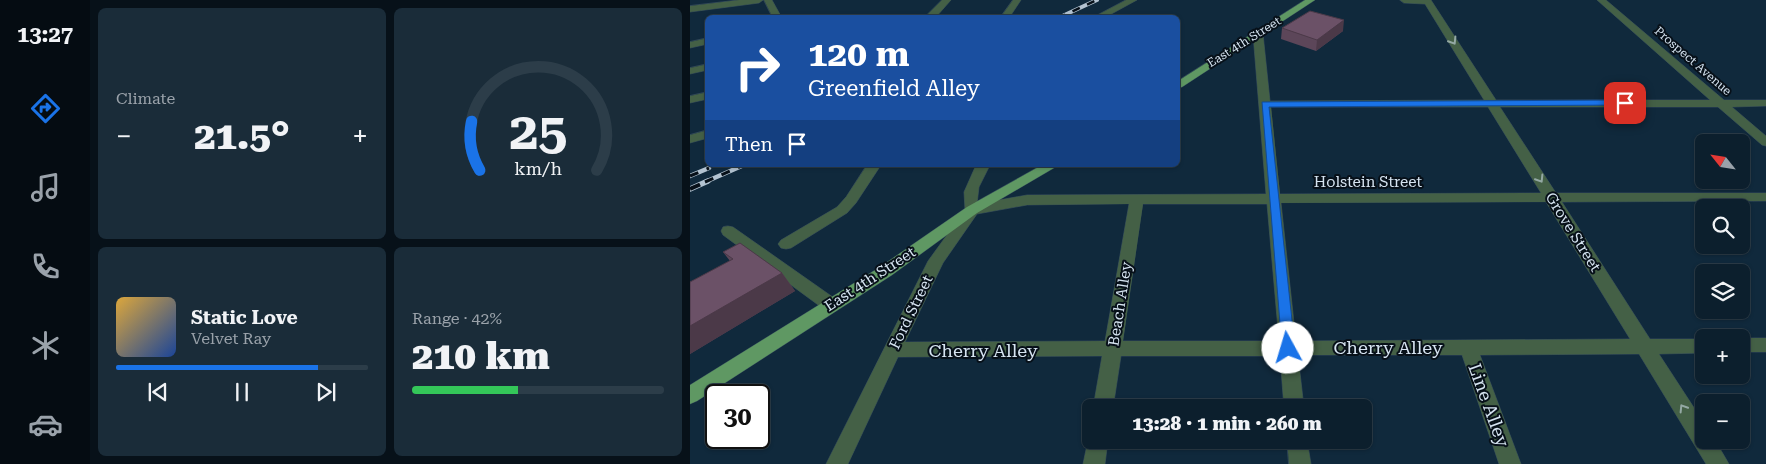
<!DOCTYPE html>
<meta charset="utf-8">
<style>
:root{--surface:#0c1f2d;--page:#1a2c39;--text:#f1f3f6;--muted:#9aa2aa;--line:#2c3d49;--accent:#1a73e8}
body{margin:0;font-family:"Roboto Serif",serif;background:var(--page);color:var(--text);height:100vh;display:flex;flex-direction:column;font-size:19px;white-space:nowrap}
*{box-sizing:border-box;margin:0}
p{font-size:16px;color:var(--muted)}
.icon{flex:none;width:28px;height:28px;fill:none;stroke:currentColor;stroke-width:2;stroke-linecap:round;stroke-linejoin:round}
.map{position:relative;flex:1;overflow:hidden}
.details{display:flex;flex-direction:column;gap:8px;padding:8px;background:#071119;width:600px}
.details>*{flex:none}
.hud{position:absolute;left:15px;top:15px;width:475px;height:152px;border-radius:8px;box-shadow:0 1px 4px #0004,0 0 0 1px var(--line);background:#1a4fa0;color:#fff;overflow:hidden}
.needle{width:32px;rotate:300deg}
.fabs{position:absolute;left:1005px;top:134px;display:grid;gap:10px}
.fabs a{display:grid;place-items:center;width:55px;height:55px;border-radius:8px;background:var(--surface);box-shadow:0 1px 4px #0004,0 0 0 1px var(--line);font-size:25px}
.speed{position:absolute;left:15px;top:384px;display:flex;gap:10px;font-size:25px;font-weight:700;text-align:center}
.speed>*{display:grid;place-content:center;width:65px;height:65px;border-radius:50%;background:var(--surface);box-shadow:0 1px 4px #0004,0 0 0 1px var(--line);line-height:1}
.speed .limit{border:2px solid #111;border-radius:8px;background:#fff;color:#111}
.pin{position:absolute;display:grid;place-items:center;width:42px;height:42px;color:#fff;margin:-21px;border-radius:10px;box-shadow:0 2px 8px #0006}
.me{position:absolute;width:55px;margin:-28px;rotate:354deg;stroke-linejoin:round;filter:drop-shadow(0 0 4px #0008)}
.turn{display:flex;align-items:center;gap:18px;height:105px;padding:0 20px;font-size:22px}
.turn .icon{width:65px;height:65px;stroke-width:2.5}
.turn b{display:block;font-size:35px;line-height:42px}
.then{display:flex;align-items:center;height:48px;padding:0 20px;background:#0003;gap:10px;font-size:19px}
.big{font-size:38px;font-weight:800;line-height:1.1}
.details .tile{flex:1;display:flex;flex-direction:column;justify-content:center;gap:8px;min-width:0;padding:0 18px;border-radius:8px;background:var(--page)}
.details .dial{align-items:center;gap:0}
.dial svg{height:130px;overflow:visible;fill:none;stroke:var(--line);stroke-width:7;stroke-linecap:round;text-anchor:middle}
.dial text{fill:var(--text);stroke:none}
.song{display:flex;align-items:center;gap:15px}
.cover{width:60px;height:60px;border-radius:8px;background:linear-gradient(135deg,hsl(40 70% 55%),hsl(220 70% 35%))}
.played{height:5px;border-radius:2px;background:linear-gradient(90deg,var(--accent) 80%,var(--line) 80%)}
.keys{display:flex;justify-content:space-around;direction:ltr}
.heat{display:flex;justify-content:space-between;align-items:center;font-size:28px;direction:ltr}
.charge{height:8px;border-radius:4px;background:linear-gradient(90deg,#34c759 42%,var(--line) 0)}
.details .tiles{flex:1;display:grid;gap:8px;grid-template-columns:repeat(2,1fr)}
.trip{position:absolute;left:392px;top:399px;width:290px;height:50px;border-radius:8px;background:var(--surface);box-shadow:0 1px 4px #0004,0 0 0 1px var(--line);font-weight:800;line-height:50px;text-align:center}
main{display:flex;flex:1;min-height:0}
.tab-bar{display:flex;flex-direction:column;width:90px;justify-content:space-around;align-items:center;background:#050c12;color:var(--muted)}
.tab-bar .icon{width:35px;height:35px}
.tab-bar .selected{color:var(--accent)}
.tab-bar b{font-size:22px;color:var(--text)}
.map>svg:first-child{display:block}
.lines{fill:none;stroke-linecap:round;stroke-linejoin:round}
.minor-casing{stroke:#304759;stroke-width:1}
.major-casing{stroke:#304759;stroke-width:1}
.minor{fill:#446046;fill-rule:evenodd}
.major{fill:#5f9863;fill-rule:evenodd}
.rail-far2-casing{stroke:#b3c3d1;stroke-width:4}
.rail-far1-casing{stroke:#b3c3d1;stroke-width:4.5}
.rail-casing{stroke:#b3c3d1;stroke-width:5.5}
.rail-far2{stroke:#071019;stroke-width:2.5;stroke-dasharray:8;stroke-linecap:butt}
.rail-far1{stroke:#071019;stroke-width:3;stroke-dasharray:9;stroke-linecap:butt}
.rail{stroke:#071019;stroke-width:4;stroke-dasharray:11;stroke-linecap:butt}
.wall{fill:#5c4659}
.shaded-wall{fill:#4b3948}
.building{fill:#6b5167;stroke:#4b3948}
.oneway{stroke:#94a9a4}
.route{fill:#1a73e8;stroke:#114b97}
.labels{text-anchor:middle;dominant-baseline:central;stroke-width:4;stroke-linejoin:round;paint-order:stroke}
.far-street-label{font-size:12px;fill:#d6e4f1;stroke:#071019}
.street-label{font-size:15px;fill:#d6e4f1;stroke:#071019}
.near-street-label{font-size:18px;fill:#d6e4f1;stroke:#071019}
</style>
<main>
<nav class="tab-bar">
<b>13:27</b>
<svg class="icon selected" aria-label="directions" viewBox="0 0 24 24"><path d="M12 3l9 9-9 9-9-9zM9 14v-3h6M13 9l2 2-2 2"/></svg>
<svg class="icon" aria-label="music" viewBox="0 0 24 24"><path d="M9 18V5l10-2v13"/><circle cx="6" cy="18" r="3"/><circle cx="16" cy="16" r="3"/></svg>
<svg class="icon" aria-label="phone" viewBox="0 0 24 24"><path d="M5 4h4l2 5-3 2q2 4 5 5l2-3 5 2v4C11 20 4 13 5 4z"/></svg>
<svg class="icon" aria-label="climate" viewBox="0 0 24 24"><path d="M12 3v18M4 7l16 10M4 17L20 7"/></svg>
<svg class="icon" aria-label="car" viewBox="0 0 24 24"><path d="M5 17H2v-5l4-1 3-4h7l3 4 3 1v5h-3M9 17h6M6 11h13"/><circle cx="7" cy="17" r="2"/><circle cx="17" cy="17" r="2"/></svg>
</nav>
<section class="details">
<div class="tiles">
<div class="tile"><p>Climate</p>
<div class="heat"><a>−</a><b class="big">21.5°</b><a>+</a></div>
</div>
<div class="tile dial"><svg viewBox="0 0 100 80">
<path d="M14 69A42 42 0 1 1 86 69"/>
<path d="M14 69A42 42 0 0 1 9 39" stroke="#1a73e8"/>
<text x="50" y="56" font-size="32" font-weight="700">25</text>
<text x="50" y="72" font-size="11">km/h</text>
</svg></div>
<div class="tile">
<div class="song"><i class="cover"></i><div><b>Static Love</b><p>Velvet Ray</p></div></div>
<div class="played"></div>
<div class="keys"><svg class="icon" aria-label="previous" viewBox="0 0 24 24"><path d="M18 5L8 12l10 7zM5 5v14"/></svg><svg class="icon" aria-label="pause" viewBox="0 0 24 24"><path d="M8 5v14M16 5v14"/></svg><svg class="icon" aria-label="next" viewBox="0 0 24 24"><path d="M6 5l10 7-10 7zM19 5v14"/></svg></div>
</div>
<div class="tile"><p>Range · 42%</p><b class="big">210 km</b><div class="charge"></div></div>
</div>
</section>
<div class="map">
<svg width="1076" height="464" viewBox="0 0 1076 464">
<rect width="100%" height="100%" fill="#10293c"/>
<g class="lines">
<defs>
<g id="minor">
<polygon points="49,0 73,0 69,3 0,12 0,6"/>
<polygon points="74,0 82,0 92,18 83,18"/>
<polygon points="252,0 261,0 246,17 234,18"/>
<polygon points="323,0 331,0 319,18 310,18"/>
<polygon points="436,0 447,0 414,18 402,18"/>
<path d="M710,0H741L806,100H1020L907,0H916L1034,100H1076V106L1042,107L1076,136V146L1072,145L1028,107H810L866,193H1076V201L872,202L960,339H1014V353L969,354L1014,423V440H1025L1039,464H1016L949,354L790,355L831,464H809L772,355H608L614,408H594L590,356H431L423,408H403L412,356L208,357L158,464H136L238,261L275,210L274,192L286,165H300L289,187L287,204L337,195L576,194L563,34L565,32L568,31L573,34L580,101L794,100L735,4L714,3ZM581,107H798L851,193L590,194ZM856,202L940,339L606,341L591,203ZM439,204L415,341L215,342L253,263L287,214L337,205ZM453,204H577L589,341H433Z"/>
<polygon points="18,38 18,44 0,48 0,42"/>
<polygon points="18,64 18,70 0,74 0,68"/>
<polygon points="18,92 18,99 0,103 0,96"/>
<polygon points="18,130 18,138 0,143 0,135"/>
<polygon points="177,165 191,165 166,203 157,213 101,248 96,249 91,248 88,244 91,240 147,207 156,197"/>
<polygon points="38,226 43,227 147,300 149,305 147,310 141,312 135,310 33,235 31,231 33,227"/>
<rect x="1051" y="338" width="25" height="14"/>
<polygon points="401,433 401,440 418,440 415,464 393,464 398,440"/>
<polygon points="597,440 617,440 621,464 599,464"/>
</g>
<g id="major">
<polygon points="615,0 625,0 492,87 488,88 488,81"/>
<polygon points="352,165 369,165 287,213 202,275 7,401 0,404 0,385 190,267 277,207"/>
</g>
</defs>
<use href="#minor" class="minor-casing"/>
<use href="#major" class="major-casing"/>
<use href="#minor" class="minor"/>
<use href="#major" class="major"/>
<defs>
<polyline id="rail-far2" points="368,18 407,0"/>
<g id="rail-far1">
<polyline points="0,176 19,168"/>
<polyline points="15,182 54,165"/>
</g>
<polyline id="rail" points="0,189 18,181"/>
</defs>
<use href="#rail-far2" class="rail-far2-casing"/>
<use href="#rail-far1" class="rail-far1-casing"/>
<use href="#rail" class="rail-casing"/>
<use href="#rail-far2" class="rail-far2"/>
<use href="#rail-far1" class="rail-far1"/>
<use href="#rail" class="rail"/>
</g>
<g class="wall">
<polygon points="592,28 653,31 626,51 591,39"/>
<polygon points="33,252 92,273 105,291 0,354 0,282 40,261"/>
</g>
<g class="shaded-wall">
<polygon points="654,20 653,31 626,51 627,40"/>
<polygon points="92,273 105,291 0,354 0,326"/>
</g>
<g class="building">
<polygon points="620,11 654,20 627,40 592,28"/>
<polygon points="50,243 92,273 0,326 0,282 43,259 33,252"/>
</g>
<defs><path id="oneway-chevron" d="M-2-3.5L2.5 0L-2 3.5" fill="none" stroke-width="1.6" stroke-linecap="round" stroke-linejoin="round" transform="scale(1.25)"/></defs>
<g class="oneway">
<use href="#oneway-chevron" transform="translate(763 41) rotate(58)"/>
<use href="#oneway-chevron" transform="translate(850 179) rotate(58)"/>
<use href="#oneway-chevron" transform="translate(993 408) rotate(-122)"/>
</g>
<polygon class="route" points="935,100 940,103 938,105 579,107 605,348 603,352 598,354 594,352 592,348 572,102"/>
<g class="labels">
<g class="far-street-label">
<text transform="translate(554 42) rotate(-32)">East 4th Street</text>
<text transform="translate(1003 61) rotate(41)">Prospect Avenue</text>
</g>
<g class="street-label">
<text x="678" y="182">Holstein Street</text>
<text transform="translate(883 232) rotate(58)">Grove Street</text>
<text transform="translate(180 279) rotate(-33)">East 4th Street</text>
<text transform="translate(430 304) rotate(-81)">Beach Alley</text>
<text transform="translate(221 312) rotate(-64)">Ford Street</text>
</g>
<g class="near-street-label">
<text x="698" y="347">Cherry Alley</text>
<text x="293" y="350">Cherry Alley</text>
<text transform="translate(799 405) rotate(70)">Line Alley</text>
</g>
</g>
</svg>
<div class="fabs">
<a><svg class="needle" viewBox="-14 -14 28 28"><path d="M0-13l5 13h-10z" fill="#e53935"/><path d="M0 13l5-13h-10z" fill="#9aa2aa"/></svg></a>
<a><svg class="icon" aria-label="search" viewBox="0 0 24 24"><circle cx="10" cy="10" r="6"/><path d="M15 15l6 6"/></svg></a>
<a><svg class="icon" aria-label="layers" viewBox="0 0 24 24"><path d="M12 4l9 5-9 5-9-5zM3 14l9 5 9-5"/></svg></a>
<a>+</a>
<a>−</a>
</div>
<div class="speed"><div class="limit">30</div></div>
<div class="pin" style="left:935px;top:103px;background:#d93025"><svg class="icon" aria-label="arrive" viewBox="0 0 24 24"><path d="M6 21V4h12l-3 4 3 4H6"/></svg></div>
<svg class="me" style="left:598px;top:348px" viewBox="-20 -20 40 40"><circle r="19" fill="#fff"/><path d="M0-13L10 11 0 6-10 11z" fill="#1a73e8"/></svg>
<div class="trip">13:28 · 1 min · 260 m</div>
<div class="hud">
<div class="turn"><svg class="icon" aria-label="right" viewBox="0 0 24 24"><path d="M7 20v-9h11M14 6l5 5-5 5"/></svg><div><b>120 m</b>Greenfield Alley</div></div>
<div class="then">Then<svg class="icon" aria-label="arrive" viewBox="0 0 24 24"><path d="M6 21V4h12l-3 4 3 4H6"/></svg></div>
</div>
</div>
</main>
